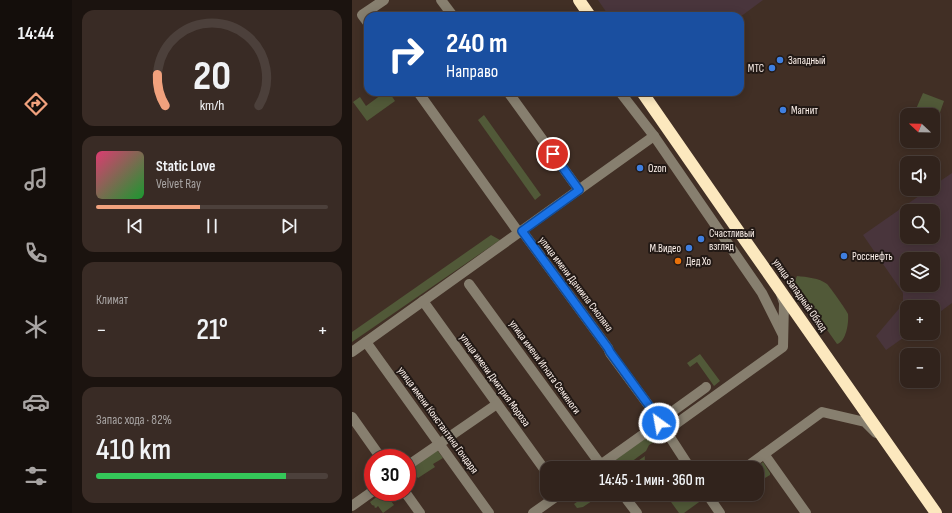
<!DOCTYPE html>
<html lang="ru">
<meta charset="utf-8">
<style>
:root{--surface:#31231c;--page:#392b25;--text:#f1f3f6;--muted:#a8a4a3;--line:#4c403b;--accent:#f1a17d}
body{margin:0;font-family:"Sofia Sans Condensed",sans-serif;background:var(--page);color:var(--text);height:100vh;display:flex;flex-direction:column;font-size:15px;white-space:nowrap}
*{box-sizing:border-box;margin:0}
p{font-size:13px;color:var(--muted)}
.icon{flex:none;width:22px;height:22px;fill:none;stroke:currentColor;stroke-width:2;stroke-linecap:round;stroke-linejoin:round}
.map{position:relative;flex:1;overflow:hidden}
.sheet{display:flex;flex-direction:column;gap:10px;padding:10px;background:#1b130f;width:280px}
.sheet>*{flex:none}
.banner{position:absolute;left:12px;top:12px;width:380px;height:84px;border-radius:12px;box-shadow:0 2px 10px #0003,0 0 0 1px var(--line);background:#1a4fa0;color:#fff;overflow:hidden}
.needle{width:26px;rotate:292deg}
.tools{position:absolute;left:548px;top:108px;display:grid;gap:8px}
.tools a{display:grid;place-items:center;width:40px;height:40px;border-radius:8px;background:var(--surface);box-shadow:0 2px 10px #0003,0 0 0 1px var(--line);font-size:20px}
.speed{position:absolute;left:12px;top:449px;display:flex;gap:8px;font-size:20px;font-weight:700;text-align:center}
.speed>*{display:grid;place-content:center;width:52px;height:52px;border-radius:50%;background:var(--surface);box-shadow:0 2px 10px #0003,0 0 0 1px var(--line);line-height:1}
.speed .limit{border:6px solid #d22;background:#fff;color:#111}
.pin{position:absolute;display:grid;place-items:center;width:34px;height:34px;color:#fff;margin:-17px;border:2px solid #fff;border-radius:50%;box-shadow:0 1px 4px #0007}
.me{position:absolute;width:44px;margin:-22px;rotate:328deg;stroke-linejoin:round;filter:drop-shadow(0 0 3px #0008)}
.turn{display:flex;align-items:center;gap:14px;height:84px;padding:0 16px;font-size:18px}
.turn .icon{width:52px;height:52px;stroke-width:2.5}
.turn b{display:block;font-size:28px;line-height:34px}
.big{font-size:30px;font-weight:600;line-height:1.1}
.sheet .widget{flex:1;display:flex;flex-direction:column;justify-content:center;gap:6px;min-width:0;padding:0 14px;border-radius:12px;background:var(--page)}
.sheet .dial{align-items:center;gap:0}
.dial svg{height:104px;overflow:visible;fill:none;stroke:var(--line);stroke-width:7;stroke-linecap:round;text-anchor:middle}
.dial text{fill:var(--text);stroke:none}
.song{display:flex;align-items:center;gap:12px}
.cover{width:48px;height:48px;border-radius:6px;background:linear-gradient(135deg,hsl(340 70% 55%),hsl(130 70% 35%))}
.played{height:4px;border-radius:2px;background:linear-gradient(90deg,var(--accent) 45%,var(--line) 45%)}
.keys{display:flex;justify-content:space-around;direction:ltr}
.heat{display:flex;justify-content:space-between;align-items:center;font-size:22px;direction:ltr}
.charge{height:6px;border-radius:3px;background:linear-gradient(90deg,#34c759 82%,var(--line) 0)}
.trip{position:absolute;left:188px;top:461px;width:224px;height:40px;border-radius:12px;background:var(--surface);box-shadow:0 2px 10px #0003,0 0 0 1px var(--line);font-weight:600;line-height:40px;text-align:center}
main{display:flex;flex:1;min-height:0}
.tab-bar{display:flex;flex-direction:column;width:72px;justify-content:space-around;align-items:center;background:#140e0b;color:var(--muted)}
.tab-bar .icon{width:28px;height:28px}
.tab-bar .selected{color:var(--accent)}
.tab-bar b{font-size:18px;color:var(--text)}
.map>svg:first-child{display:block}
.industrial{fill:#49353c;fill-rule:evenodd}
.green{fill:#515938}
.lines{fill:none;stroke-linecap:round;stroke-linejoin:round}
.minor{stroke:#877f6f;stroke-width:10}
.highway{stroke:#fce8be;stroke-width:12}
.route-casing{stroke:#114b97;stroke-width:10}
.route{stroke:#1a73e8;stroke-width:7}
.shop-dot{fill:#3f7fe0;stroke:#221915;stroke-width:1.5}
.food-dot{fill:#e8710a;stroke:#221915;stroke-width:1.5}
.labels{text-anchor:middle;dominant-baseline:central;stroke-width:4;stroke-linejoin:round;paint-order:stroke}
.poi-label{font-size:11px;fill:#fcf0ea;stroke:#221915;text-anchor:start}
.street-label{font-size:11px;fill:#fcf0ea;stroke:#221915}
</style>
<main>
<nav class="tab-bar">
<b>14:44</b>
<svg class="icon selected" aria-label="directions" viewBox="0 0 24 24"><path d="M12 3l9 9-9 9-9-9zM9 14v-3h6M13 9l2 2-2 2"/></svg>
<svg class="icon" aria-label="music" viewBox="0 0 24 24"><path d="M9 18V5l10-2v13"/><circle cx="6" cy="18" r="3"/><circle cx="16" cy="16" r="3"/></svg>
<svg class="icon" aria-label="phone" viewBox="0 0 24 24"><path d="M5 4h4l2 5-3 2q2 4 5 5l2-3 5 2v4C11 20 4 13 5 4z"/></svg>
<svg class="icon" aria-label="climate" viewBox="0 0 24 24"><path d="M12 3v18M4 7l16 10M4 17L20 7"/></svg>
<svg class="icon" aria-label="car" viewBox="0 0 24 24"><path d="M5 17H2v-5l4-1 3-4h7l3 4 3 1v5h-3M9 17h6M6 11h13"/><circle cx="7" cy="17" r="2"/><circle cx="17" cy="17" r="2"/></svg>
<svg class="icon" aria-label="filters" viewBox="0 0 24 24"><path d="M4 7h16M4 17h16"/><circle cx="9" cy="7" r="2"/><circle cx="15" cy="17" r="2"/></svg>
</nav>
<section class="sheet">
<div class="widget dial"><svg viewBox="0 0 100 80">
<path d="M14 69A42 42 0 1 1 86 69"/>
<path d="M14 69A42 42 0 0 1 8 45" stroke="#f1a17d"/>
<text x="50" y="56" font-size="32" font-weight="700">20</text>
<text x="50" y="72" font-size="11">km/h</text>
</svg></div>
<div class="widget">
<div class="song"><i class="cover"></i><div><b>Static Love</b><p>Velvet Ray</p></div></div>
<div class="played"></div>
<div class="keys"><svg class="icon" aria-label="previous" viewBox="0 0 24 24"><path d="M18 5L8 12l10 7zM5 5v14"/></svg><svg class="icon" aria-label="pause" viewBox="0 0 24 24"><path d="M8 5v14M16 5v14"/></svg><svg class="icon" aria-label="next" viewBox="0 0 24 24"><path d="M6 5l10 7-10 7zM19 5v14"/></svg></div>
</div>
<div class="widget"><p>Климат</p>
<div class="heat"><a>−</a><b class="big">21°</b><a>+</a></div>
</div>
<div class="widget"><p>Запас хода · 82%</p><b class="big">410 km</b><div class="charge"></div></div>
</section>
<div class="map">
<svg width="600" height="513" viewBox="0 0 600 513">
<rect width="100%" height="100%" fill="#412f25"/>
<g class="industrial">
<polygon points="246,0 411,0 388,17 257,16"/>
<path d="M600,173V303L581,317V307H555V333H558L534,350L524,336L551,304V293L511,235L577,189H581V186ZM555,211H581V237H555ZM555,259H581V285H555Z"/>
</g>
<g class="green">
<polygon points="33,92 38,92 40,94 39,95 43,101 15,121 1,102 8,97 14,106"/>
<polygon points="571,93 592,101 586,118 581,116 581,115 579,115 564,109"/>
<polygon points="132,115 189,195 183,200 126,120"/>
<polygon points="139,235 148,240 0,342 0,332"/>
<path d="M445,276C455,277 467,278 475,284C478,287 495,311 496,314C497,323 494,342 485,344L442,283Z"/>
<polygon points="348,354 368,381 362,386 345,362 338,367 335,363"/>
<polygon points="305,429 311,437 306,442 302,442 297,445 294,451 271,468 263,468 259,463"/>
<polygon points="85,450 91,458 81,464 83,467 66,478 65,477 55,484 55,472"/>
<path d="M293,456C292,461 294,464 298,467V468H281L280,465Z"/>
<polygon points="411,462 418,473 418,475 413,478 405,467"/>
<polygon points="31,492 32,492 42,505 31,513 26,506 24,508 22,507 23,506 20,505 18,502"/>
<polygon points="236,494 239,494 243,499 231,507 225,508 222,504"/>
<polygon points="331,494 352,494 354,497 332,513 327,513 319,502"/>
</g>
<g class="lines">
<g class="minor">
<polyline points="89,0 101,16"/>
<polyline points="16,23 10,15 32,0"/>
<polyline points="66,92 167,233"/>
<polyline points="156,92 227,190"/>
<polyline points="268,92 302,136 410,293 431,335"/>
<polyline points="170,231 256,348 258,353 306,418 307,423 314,431"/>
<polyline points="117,284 249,465"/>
<polyline points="71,301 195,473"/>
<polyline points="14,342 137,513"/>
<polyline points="0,352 302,136"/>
<polyline points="0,417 29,458"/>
<polyline points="412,454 454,513"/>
<polyline points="55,466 145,404"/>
<polyline points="244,468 307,423 310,419 353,388 354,387"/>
<polyline points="338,468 314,431 431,347 432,303 429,294"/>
<polyline points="393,468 470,412 513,422 524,433"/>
<polyline points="53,492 68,513"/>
<polyline points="275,500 285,513"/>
<polyline points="359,500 368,513"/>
<polyline points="0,506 21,491"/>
<polyline points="181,513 208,494"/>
</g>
<g class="highway">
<polyline points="227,0 238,16"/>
<path d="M290,92C387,233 486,372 584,513"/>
</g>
</g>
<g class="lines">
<defs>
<polyline id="route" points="201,154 227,190 170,231 256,348 258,352 306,418 307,423"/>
</defs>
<use href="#route" class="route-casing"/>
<use href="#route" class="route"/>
</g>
<g class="shop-dot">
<circle cx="428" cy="60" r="4"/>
<circle cx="420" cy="68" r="4"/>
<circle cx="431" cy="110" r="4"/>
<circle cx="288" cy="168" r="4"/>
<circle cx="349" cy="239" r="4"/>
<circle cx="337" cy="248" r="4"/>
<circle cx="492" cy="256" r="4"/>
</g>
<circle class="food-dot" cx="326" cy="261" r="4"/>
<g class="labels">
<g class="poi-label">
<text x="436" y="60">Западный</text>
<text x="412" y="68" text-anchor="end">МТС</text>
<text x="439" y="110">Магнит</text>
<text x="296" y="168">Ozon</text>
<text x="357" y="233">Счастливый<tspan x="357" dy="13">взгляд</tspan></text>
<text x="329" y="248" text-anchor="end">М.Видео</text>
<text x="500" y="256">Росснефть</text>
<text x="334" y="261">Дед Хо</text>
</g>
<g class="street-label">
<text transform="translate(224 284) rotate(53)">улица имени Даниила Смоляна</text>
<text transform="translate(448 295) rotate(55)">улица Западный Обход</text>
<text transform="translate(193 367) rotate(54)">улица имени Игната Семиноги</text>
<text transform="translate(143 380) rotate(54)">улица имени Дмитрия Мороза</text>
<text transform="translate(86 420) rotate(54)">улица имени Константина Гондаря</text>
</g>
</g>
</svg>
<div class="tools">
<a><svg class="needle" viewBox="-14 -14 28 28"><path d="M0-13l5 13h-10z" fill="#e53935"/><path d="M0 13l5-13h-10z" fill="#a8a4a3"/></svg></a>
<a><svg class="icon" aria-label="sound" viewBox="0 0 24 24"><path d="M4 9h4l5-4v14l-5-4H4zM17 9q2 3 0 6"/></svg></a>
<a><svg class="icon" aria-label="search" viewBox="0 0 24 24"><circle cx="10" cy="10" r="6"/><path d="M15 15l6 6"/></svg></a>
<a><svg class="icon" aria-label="layers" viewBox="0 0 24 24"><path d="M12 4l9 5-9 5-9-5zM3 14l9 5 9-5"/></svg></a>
<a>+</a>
<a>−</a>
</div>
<div class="speed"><div class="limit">30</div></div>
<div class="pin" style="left:201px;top:154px;background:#d93025"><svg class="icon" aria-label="arrive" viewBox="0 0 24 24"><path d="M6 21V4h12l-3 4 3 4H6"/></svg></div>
<svg class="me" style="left:307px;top:423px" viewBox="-20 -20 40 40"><circle r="17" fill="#1a73e8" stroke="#fff" stroke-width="3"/><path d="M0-11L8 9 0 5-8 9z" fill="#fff"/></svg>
<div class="trip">14:45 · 1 мин · 360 m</div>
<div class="banner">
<div class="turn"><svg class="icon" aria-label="right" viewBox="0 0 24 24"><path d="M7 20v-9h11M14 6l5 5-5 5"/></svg><div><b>240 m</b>Направо</div></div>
</div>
</div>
</main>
